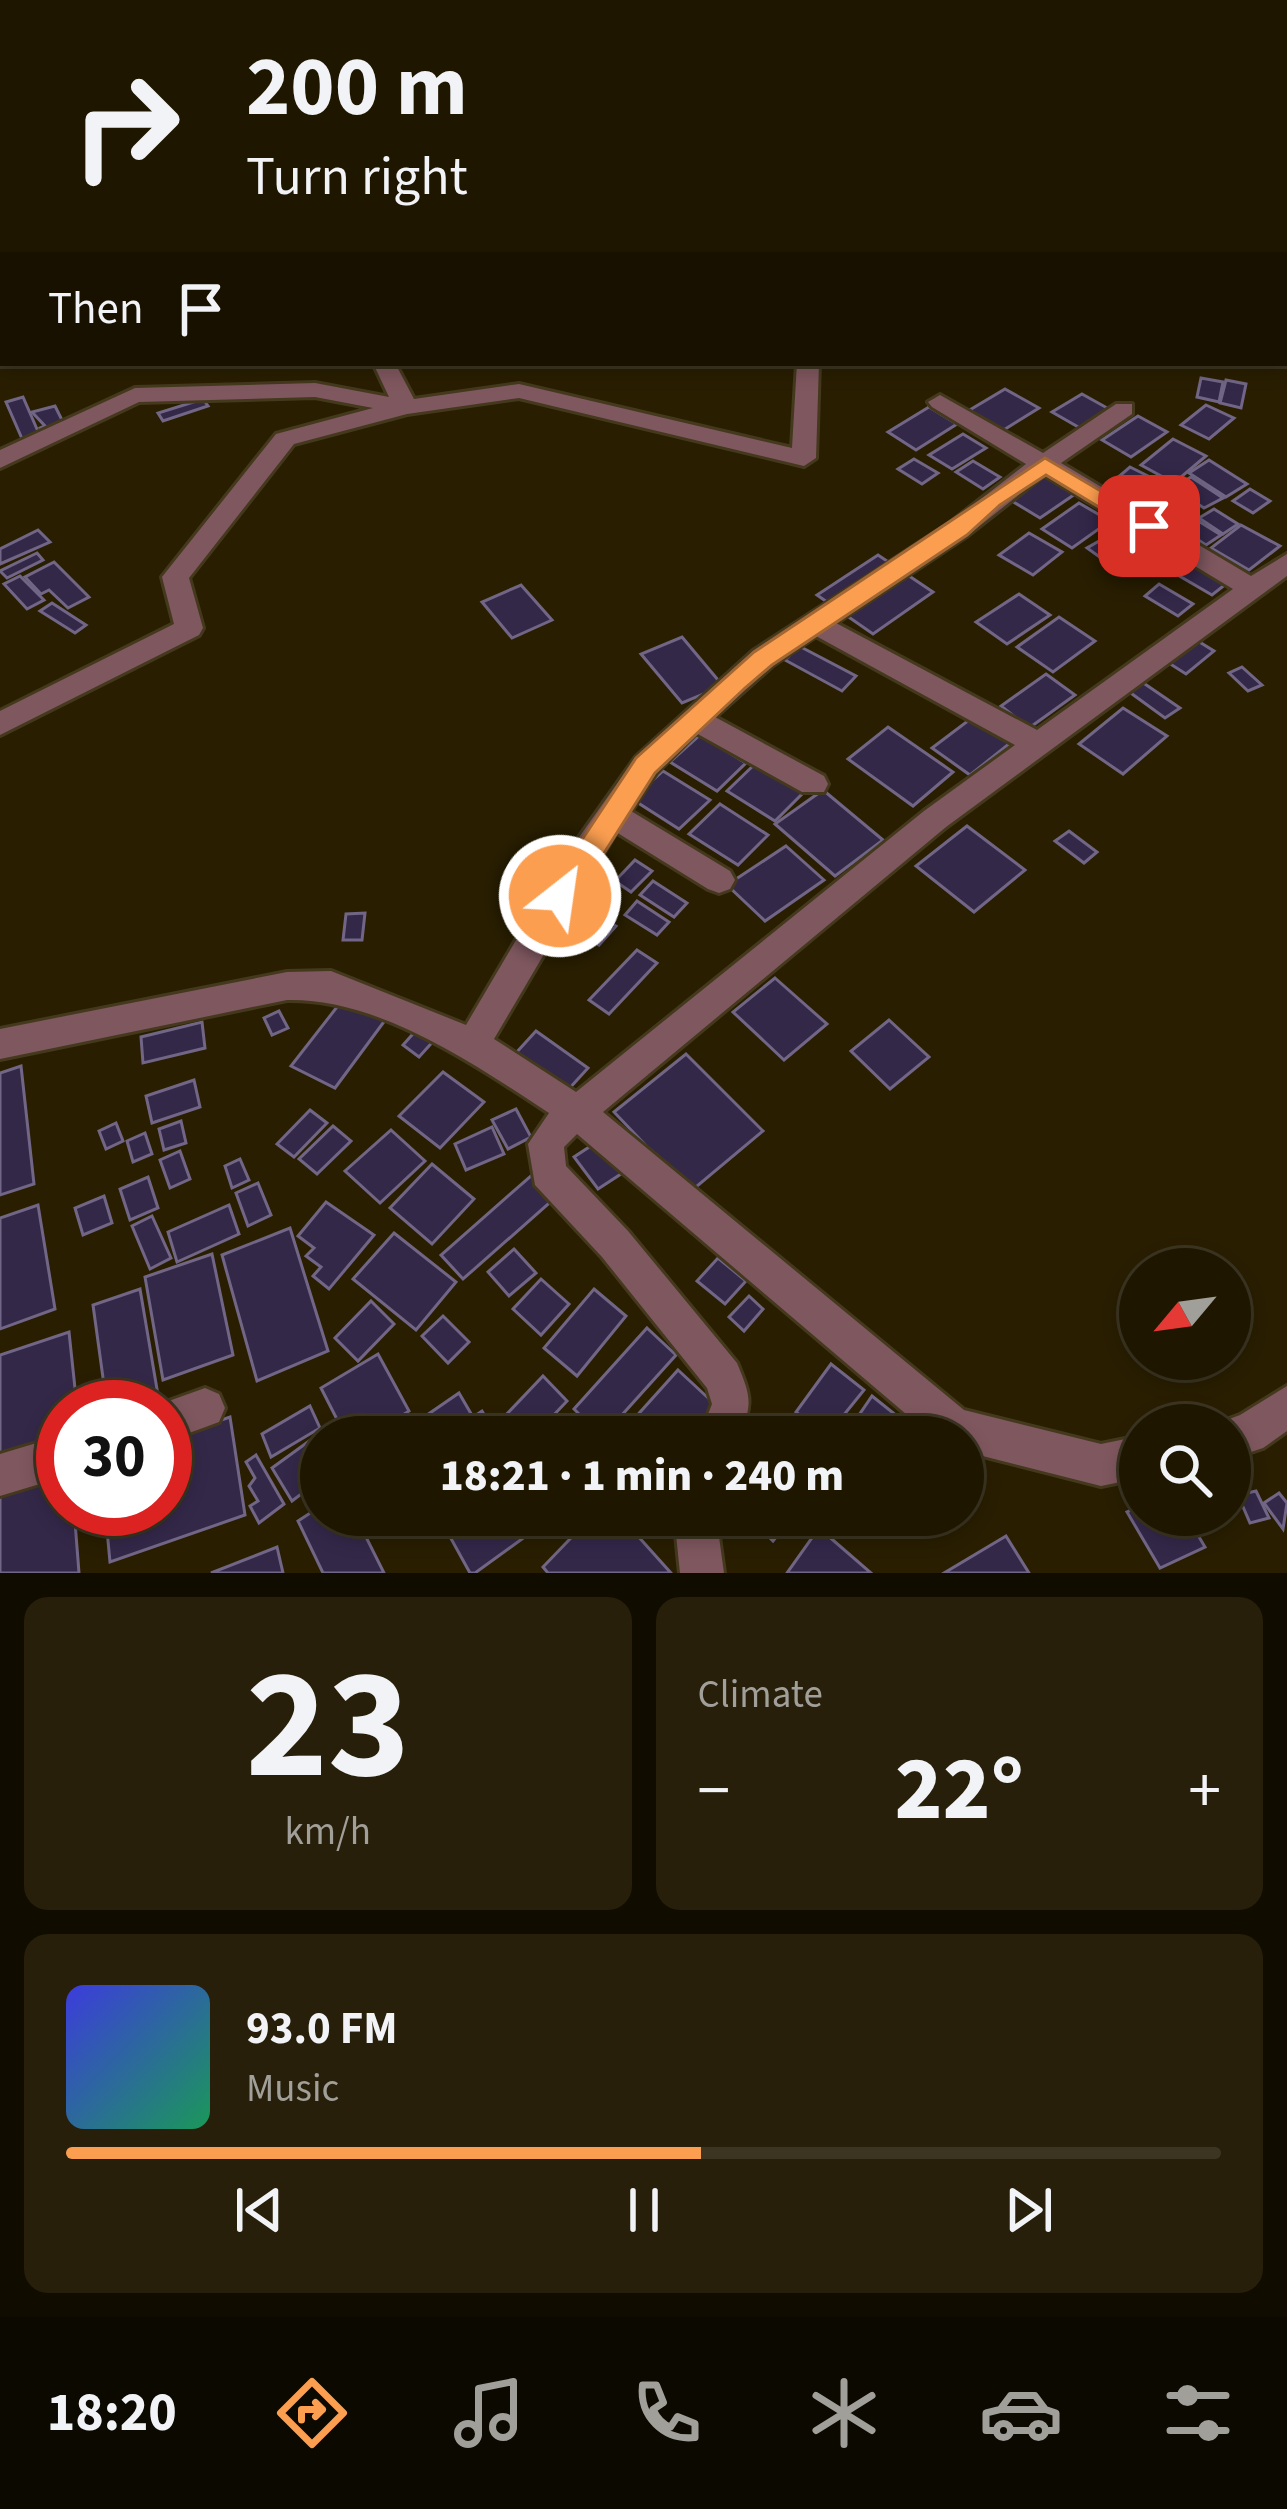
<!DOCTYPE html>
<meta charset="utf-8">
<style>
:root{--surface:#1f1600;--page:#271f0a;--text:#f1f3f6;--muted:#a19f99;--line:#3c3522;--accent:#fb9e50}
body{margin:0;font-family:"Source Sans 3",sans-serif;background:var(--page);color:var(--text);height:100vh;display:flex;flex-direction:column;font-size:45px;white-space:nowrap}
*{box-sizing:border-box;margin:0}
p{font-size:39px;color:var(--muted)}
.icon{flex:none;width:66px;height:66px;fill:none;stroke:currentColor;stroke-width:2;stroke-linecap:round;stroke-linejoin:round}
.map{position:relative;height:1573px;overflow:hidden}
.sheet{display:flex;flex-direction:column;gap:24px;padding:24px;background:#110c00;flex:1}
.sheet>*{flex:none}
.top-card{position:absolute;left:0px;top:0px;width:1287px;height:366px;box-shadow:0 6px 18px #0003,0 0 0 3px var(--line);background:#1f1600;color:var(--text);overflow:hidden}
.needle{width:78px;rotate:241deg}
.buttons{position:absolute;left:1119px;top:1248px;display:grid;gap:24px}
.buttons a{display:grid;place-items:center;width:132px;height:132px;border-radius:50%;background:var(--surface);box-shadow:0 6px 18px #0003,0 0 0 3px var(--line);font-size:60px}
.speed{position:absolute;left:36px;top:1380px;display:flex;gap:24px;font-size:60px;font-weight:700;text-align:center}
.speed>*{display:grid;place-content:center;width:156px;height:156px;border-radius:50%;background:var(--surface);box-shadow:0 6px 18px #0003,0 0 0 3px var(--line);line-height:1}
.speed .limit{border:18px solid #d22;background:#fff;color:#111}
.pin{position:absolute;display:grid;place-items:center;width:102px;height:102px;color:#fff;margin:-51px;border-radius:24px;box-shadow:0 6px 18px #0006}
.me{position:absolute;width:132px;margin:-66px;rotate:30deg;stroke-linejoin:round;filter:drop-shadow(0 0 9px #0008)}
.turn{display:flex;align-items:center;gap:42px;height:252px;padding:0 48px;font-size:54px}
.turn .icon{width:156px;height:156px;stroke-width:2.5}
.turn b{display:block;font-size:84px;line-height:102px}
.then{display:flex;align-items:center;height:114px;padding:0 48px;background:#0003;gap:24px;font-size:45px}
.big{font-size:90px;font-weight:800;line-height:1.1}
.sheet .card{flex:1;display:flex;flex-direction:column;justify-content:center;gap:18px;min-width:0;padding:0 42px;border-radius:24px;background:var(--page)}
.sheet .dial{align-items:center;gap:0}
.dial b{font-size:156px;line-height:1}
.song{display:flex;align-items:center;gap:36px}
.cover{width:144px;height:144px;border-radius:18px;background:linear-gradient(135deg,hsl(240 70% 55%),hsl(150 70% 35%))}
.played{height:12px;border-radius:6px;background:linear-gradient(90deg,var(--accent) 55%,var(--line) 55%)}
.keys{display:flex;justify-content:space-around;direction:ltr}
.heat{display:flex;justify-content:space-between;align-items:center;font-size:66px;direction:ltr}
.sheet .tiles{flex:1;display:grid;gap:24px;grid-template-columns:1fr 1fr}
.card:last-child{grid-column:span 2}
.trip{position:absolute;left:300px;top:1416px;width:684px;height:120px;border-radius:60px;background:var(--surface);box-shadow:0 6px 18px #0003,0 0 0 3px var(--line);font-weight:800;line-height:120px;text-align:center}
.menu{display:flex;height:192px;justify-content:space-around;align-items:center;background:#0c0900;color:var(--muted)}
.menu .icon{width:84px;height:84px}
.menu .active{color:var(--accent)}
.menu b{font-size:54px;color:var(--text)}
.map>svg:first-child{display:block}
.building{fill:#342849;stroke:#716685;stroke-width:3}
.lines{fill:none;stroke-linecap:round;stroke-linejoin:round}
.street-casing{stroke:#44391d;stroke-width:6}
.secondary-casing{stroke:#44391d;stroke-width:36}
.street{fill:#7f575f;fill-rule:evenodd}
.secondary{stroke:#b67683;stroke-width:30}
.route{fill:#fb9e50;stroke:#a36734;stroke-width:3}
</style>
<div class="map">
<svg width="1287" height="1573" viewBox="0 0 1287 1573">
<rect width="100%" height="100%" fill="#291e00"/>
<g class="building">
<polygon points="1201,378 1223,382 1219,402 1197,397"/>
<polygon points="1226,380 1246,384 1241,408 1220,403"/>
<polygon points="1005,389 1039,408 1002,431 968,411"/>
<polygon points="1082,394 1109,409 1080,428 1052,412"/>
<polygon points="23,397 40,436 23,441 6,402"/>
<polygon points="203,399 208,406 163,421 158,413"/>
<polygon points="1206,405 1234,418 1209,439 1181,425"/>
<polygon points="55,406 66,428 43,435 40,428 45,426 32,412"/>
<polygon points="929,407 957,424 916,450 888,432"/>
<polygon points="1138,416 1167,432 1131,457 1102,440"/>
<polygon points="963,434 986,448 952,469 929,455"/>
<polygon points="1173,439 1206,456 1174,483 1141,465"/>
<polygon points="914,459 938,473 922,484 898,469"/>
<polygon points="1209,460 1247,484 1226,497 1189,473"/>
<polygon points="973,461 1000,477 983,489 956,472"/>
<polygon points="1130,467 1164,484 1136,508 1102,491"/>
<polygon points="1046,473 1078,492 1040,518 1007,498"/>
<polygon points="1191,477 1223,498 1204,508 1173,488"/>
<polygon points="1250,489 1270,501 1253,513 1233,501"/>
<polygon points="1079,503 1110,521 1072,548 1042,529"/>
<polygon points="1214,509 1238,524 1223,534 1199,518"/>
<polygon points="1200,522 1221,535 1206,545 1186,532"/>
<polygon points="1129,524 1150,539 1108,563 1087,548"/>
<polygon points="1241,525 1280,546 1249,570 1211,548"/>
<polygon points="38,530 50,542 0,564 0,549"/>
<polygon points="1029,533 1062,552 1033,575 999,555"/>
<polygon points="37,553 43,560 7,578 0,571"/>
<polygon points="878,555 933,592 873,634 817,595"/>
<polygon points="54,562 89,597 68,608 49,590 41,594 25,577"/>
<polygon points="1190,563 1226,584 1212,595 1176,574"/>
<polygon points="20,576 44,600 27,609 4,584"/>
<polygon points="1159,584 1193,604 1178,616 1145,596"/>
<polygon points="521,585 552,620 512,638 482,602"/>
<polygon points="1019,594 1050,615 1007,644 976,622"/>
<polygon points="52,603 86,625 75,633 40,611"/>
<polygon points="1059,617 1095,641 1053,672 1017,647"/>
<polygon points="682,637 723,686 682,703 641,654"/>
<polygon points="1193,638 1214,651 1186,674 1164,660"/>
<polygon points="799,646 856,676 842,691 785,660"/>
<polygon points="1242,667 1262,685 1248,691 1229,673"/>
<polygon points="1046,674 1075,695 1029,728 1001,706"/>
<polygon points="1142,682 1180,708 1165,718 1128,691"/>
<polygon points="1123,708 1167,736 1123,774 1079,744"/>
<polygon points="977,714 1014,740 970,775 932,748"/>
<polygon points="888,727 953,772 913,806 848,759"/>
<polygon points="700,735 746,763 717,791 670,762"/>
<polygon points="756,763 804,792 775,821 727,791"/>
<polygon points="663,771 710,800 679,829 632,799"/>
<polygon points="823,790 883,840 835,876 775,824"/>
<polygon points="720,804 768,835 738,865 689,834"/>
<polygon points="967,826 1025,870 974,912 916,866"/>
<polygon points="1069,831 1097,852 1084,863 1055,841"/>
<polygon points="786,846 824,880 765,921 727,885"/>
<polygon points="635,860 652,871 631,892 615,881"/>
<polygon points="653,881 687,903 674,917 640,895"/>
<polygon points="637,901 669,922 657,935 625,915"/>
<polygon points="579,903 616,926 599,945 562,922"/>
<polygon points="365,913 362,940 343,940 346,914"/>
<polygon points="637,950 657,963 609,1014 589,1000"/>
<polygon points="775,978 827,1024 784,1060 733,1012"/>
<polygon points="344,998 386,1019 335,1088 291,1066"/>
<polygon points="279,1011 288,1028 272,1035 264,1018"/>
<polygon points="889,1020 929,1057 890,1089 851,1051"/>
<polygon points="202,1022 205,1048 143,1063 141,1037"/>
<polygon points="420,1026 437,1037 419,1057 403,1045"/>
<polygon points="536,1031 588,1068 567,1091 515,1054"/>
<polygon points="686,1054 763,1131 690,1192 614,1112"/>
<polygon points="21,1066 34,1184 0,1195 0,1073"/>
<polygon points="443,1072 484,1102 440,1148 399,1116"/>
<polygon points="194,1080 200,1107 152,1123 146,1096"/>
<polygon points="516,1109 531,1137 508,1149 492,1120"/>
<polygon points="310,1110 327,1123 294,1157 277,1144"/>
<polygon points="181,1121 186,1143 164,1150 159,1129"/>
<polygon points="116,1123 123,1141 106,1149 99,1131"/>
<polygon points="333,1126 351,1141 317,1174 299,1159"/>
<polygon points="492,1127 504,1154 466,1170 455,1144"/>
<polygon points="391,1130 425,1161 380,1203 345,1171"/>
<polygon points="145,1133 152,1154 133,1162 127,1141"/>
<polygon points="603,1138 627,1170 598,1189 574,1157"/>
<polygon points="180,1151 190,1179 170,1188 160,1160"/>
<polygon points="240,1159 249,1180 232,1188 225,1166"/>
<polygon points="432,1164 474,1199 432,1244 390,1208"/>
<polygon points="532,1175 555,1198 463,1279 441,1255"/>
<polygon points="148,1177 158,1208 130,1220 120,1189"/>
<polygon points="258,1183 271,1215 248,1226 236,1193"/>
<polygon points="104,1196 112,1223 83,1235 75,1208"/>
<polygon points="326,1202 374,1235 329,1289 313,1276 321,1267 306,1256 314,1248 298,1236"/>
<polygon points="38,1205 55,1309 0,1329 0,1218"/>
<polygon points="229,1205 239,1234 177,1262 168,1232"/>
<polygon points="152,1216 171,1258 150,1269 132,1226"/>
<polygon points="290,1228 328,1351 257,1381 222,1255"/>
<polygon points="394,1233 456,1282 416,1330 353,1279"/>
<polygon points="514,1249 536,1273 509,1296 488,1272"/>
<polygon points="212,1254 233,1355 163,1380 145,1277"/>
<polygon points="718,1258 746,1281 725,1304 697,1281"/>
<polygon points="541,1279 569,1304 541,1335 513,1309"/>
<polygon points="140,1289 159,1401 142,1407 107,1407 93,1305"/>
<polygon points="594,1289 626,1316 577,1376 544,1348"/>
<polygon points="749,1296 763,1309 744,1331 729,1317"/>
<polygon points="371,1301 394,1324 358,1361 335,1338"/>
<polygon points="443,1316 469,1342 448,1363 422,1336"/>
<polygon points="647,1328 676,1355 602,1437 574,1409"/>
<polygon points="69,1332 77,1407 63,1407 63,1436 0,1458 0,1355"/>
<polygon points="378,1354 409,1411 368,1437 346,1437 321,1388"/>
<polygon points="831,1364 864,1390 826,1437 796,1412"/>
<polygon points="678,1370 719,1408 703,1426 710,1437 651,1437 633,1420"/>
<polygon points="543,1376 567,1401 533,1437 521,1437 502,1419"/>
<polygon points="459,1393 473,1417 482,1411 498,1437 395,1437"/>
<polygon points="872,1396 907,1424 898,1437 844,1437"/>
<polygon points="310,1406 320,1428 271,1457 262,1434"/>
<polygon points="230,1417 245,1515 110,1562 105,1509 165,1509 165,1439"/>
<polygon points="323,1431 326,1437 321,1437 321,1479 292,1501 272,1468"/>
<polygon points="256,1455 284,1504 259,1523 250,1506 258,1501 249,1486 255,1478 246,1462"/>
<polygon points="63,1464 63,1509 74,1509 79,1573 0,1573 0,1484"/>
<polygon points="1256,1491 1269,1518 1250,1523 1238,1495"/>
<polygon points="1279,1493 1287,1503 1283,1529 1264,1503"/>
<polygon points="321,1506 321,1515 355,1515 384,1573 323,1573 298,1521"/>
<polygon points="1140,1506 1140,1515 1186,1515 1205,1547 1160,1568 1127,1512"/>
<polygon points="438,1515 555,1515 475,1573 470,1573"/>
<polygon points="593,1515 619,1515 671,1573 548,1573 543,1567"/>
<polygon points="747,1515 794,1515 773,1541"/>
<polygon points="819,1528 871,1573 787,1573"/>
<polygon points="1006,1536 1029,1573 944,1573"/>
<polygon points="277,1547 283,1573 211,1573"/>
</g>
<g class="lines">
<defs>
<g id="street">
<polygon points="93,0 110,0 112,3 95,3"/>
<polygon points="534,0 555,0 557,3 536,3"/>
<polygon points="815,0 839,0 841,3 817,3"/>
<polygon points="951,0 978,0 980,3 953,3"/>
<polygon points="1241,0 1261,0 1263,3 1243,3"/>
<polygon points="1284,13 1287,14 1287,24 1284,23"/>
<rect x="1284" y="55" width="3" height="10"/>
<polygon points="1287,221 1287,235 1284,236 1284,222"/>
<polygon points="373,363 395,363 414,399 519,384 792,448 797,363 819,363 816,458 804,466 519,398 407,414 294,444 189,578 203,628 199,635 0,735 0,711 174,624 162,577 276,434 373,408 315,397 139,402 0,468 0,450 135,388 315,383 389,397"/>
<path d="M940,395L1043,453L1116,404H1132V414L1061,463L1251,576L1287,554V576L946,827L603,1112L964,1410L1101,1444L1140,1436V1478L1101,1486L963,1451V1437H933L577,1134L564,1147L566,1166L628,1231L737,1363C751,1397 753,1403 739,1437H699L712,1404L707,1388L602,1257L535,1185L528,1144L549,1113C474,1064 379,998 287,1000L0,1059V1029L287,972L331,971L466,1025L565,857L636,757L753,651L950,523L1026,464L932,407L928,402ZM1044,475L1233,589L1037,730L836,623L968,535ZM816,636L1015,745L924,811L576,1092L494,1039L616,832L708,889L719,893L730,889L735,880L730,871L631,811L656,773L696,733L802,792H824L828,784L824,776L715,717L773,665Z"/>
<polygon points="1287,1386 1287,1431 1263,1448 1230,1459 1230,1425 1216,1424 1240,1415"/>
<polygon points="205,1388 219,1394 225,1408 219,1422 165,1442 165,1407 152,1407"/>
<polygon points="63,1435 63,1477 0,1496 0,1454"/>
<polygon points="674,1515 716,1515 724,1573 680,1573"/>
</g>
<polyline id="secondary" points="457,3 463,0"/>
</defs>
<use href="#street" class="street-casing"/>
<use href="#secondary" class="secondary-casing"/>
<use href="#street" class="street"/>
<use href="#secondary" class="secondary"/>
</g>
<polygon class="route" points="1045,458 1160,526 1157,532 1140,532 1046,475 1000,505 967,535 772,665 745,688 655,773 571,905 550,905 546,896 550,888 636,758 754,652"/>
</svg>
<div class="buttons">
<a><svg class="needle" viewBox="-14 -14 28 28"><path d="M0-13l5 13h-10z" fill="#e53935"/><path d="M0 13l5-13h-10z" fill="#a19f99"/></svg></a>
<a><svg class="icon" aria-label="search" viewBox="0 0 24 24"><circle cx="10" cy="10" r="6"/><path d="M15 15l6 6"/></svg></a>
</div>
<div class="speed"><div class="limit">30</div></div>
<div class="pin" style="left:1149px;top:526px;background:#d93025"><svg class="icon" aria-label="arrive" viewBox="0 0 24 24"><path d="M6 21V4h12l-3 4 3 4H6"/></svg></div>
<svg class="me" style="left:560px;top:896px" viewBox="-20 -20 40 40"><circle r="17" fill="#fb9e50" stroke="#fff" stroke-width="3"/><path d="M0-11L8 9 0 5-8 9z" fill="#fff"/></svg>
<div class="trip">18:21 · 1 min · 240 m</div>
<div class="top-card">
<div class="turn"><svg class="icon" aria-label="right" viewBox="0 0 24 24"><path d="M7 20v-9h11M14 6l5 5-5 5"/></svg><div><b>200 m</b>Turn right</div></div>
<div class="then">Then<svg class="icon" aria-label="arrive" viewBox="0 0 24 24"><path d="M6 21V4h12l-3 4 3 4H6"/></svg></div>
</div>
</div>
<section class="sheet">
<div class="tiles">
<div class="card dial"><b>23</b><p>km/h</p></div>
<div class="card"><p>Climate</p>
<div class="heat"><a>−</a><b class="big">22°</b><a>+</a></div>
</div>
<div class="card">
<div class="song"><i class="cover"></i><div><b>93.0 FM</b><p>Music</p></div></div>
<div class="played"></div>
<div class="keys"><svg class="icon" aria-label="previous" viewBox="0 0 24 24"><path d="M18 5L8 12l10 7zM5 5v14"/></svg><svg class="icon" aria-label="pause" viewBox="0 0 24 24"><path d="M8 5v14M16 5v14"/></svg><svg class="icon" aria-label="next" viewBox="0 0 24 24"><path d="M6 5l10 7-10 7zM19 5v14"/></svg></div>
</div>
</div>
</section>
<nav class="menu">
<b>18:20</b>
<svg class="icon active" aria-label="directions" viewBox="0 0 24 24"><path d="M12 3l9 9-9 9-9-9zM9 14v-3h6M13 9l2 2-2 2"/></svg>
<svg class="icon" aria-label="music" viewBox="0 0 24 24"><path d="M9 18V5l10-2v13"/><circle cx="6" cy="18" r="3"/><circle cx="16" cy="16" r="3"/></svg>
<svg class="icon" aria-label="phone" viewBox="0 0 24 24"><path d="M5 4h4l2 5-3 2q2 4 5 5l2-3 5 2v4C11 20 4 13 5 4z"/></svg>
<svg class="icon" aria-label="climate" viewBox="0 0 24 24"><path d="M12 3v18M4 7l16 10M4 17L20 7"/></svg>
<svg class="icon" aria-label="car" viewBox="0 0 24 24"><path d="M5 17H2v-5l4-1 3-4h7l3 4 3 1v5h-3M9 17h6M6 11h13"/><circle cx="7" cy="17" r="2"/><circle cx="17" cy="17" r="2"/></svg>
<svg class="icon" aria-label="filters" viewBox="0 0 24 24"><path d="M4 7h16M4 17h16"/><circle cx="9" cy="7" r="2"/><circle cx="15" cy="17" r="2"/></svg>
</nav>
